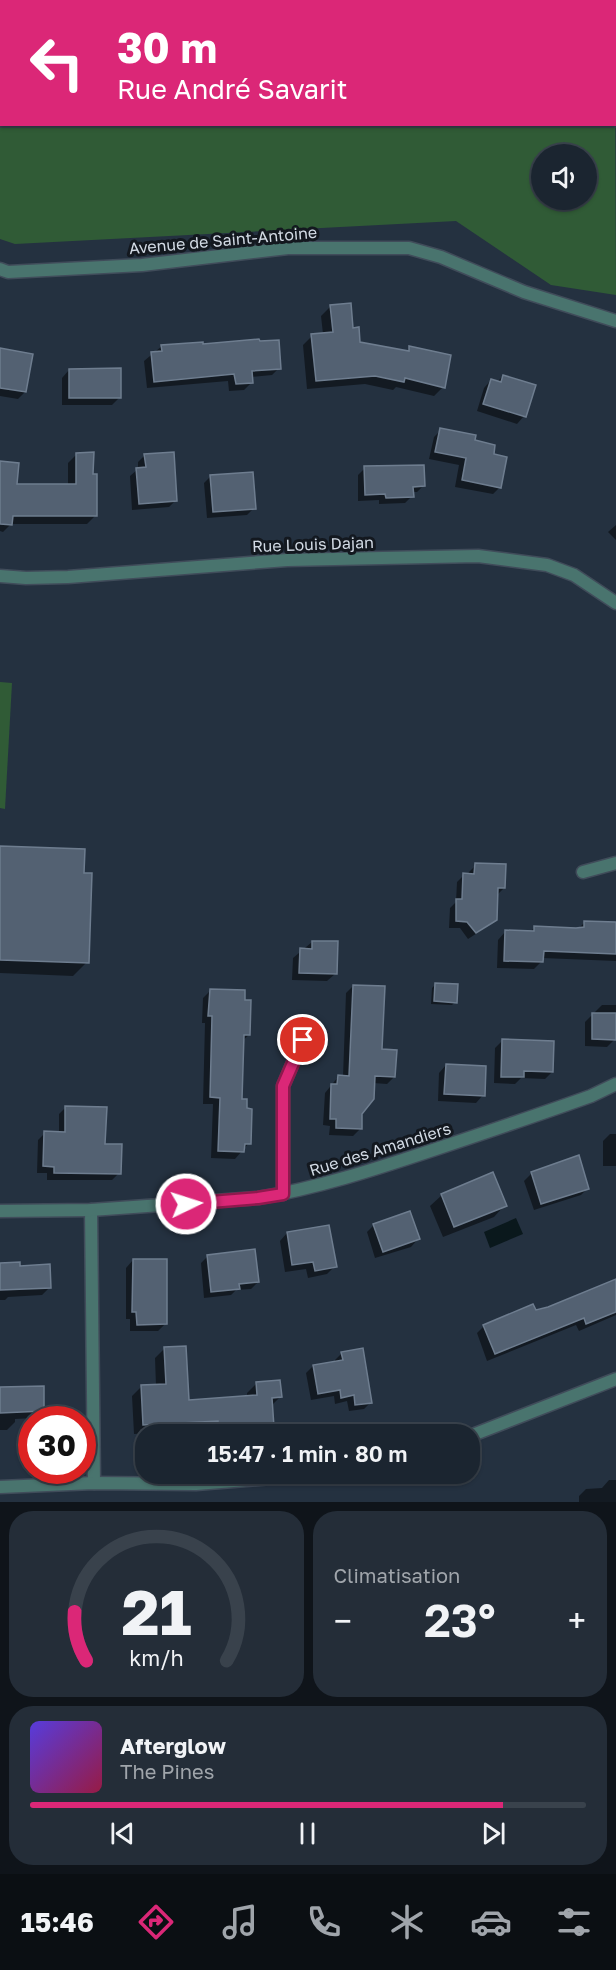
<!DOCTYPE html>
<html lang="fr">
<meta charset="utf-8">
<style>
:root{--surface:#1b2530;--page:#242d38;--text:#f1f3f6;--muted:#a0a5ab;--line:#39424c;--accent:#db2777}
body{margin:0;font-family:"Golos Text",sans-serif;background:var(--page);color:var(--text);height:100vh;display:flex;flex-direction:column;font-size:22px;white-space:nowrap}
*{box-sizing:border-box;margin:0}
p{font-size:20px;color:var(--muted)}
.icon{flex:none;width:33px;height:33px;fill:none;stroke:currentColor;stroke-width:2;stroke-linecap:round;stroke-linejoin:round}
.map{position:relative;height:1502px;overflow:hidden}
.side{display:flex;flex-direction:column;gap:9px;padding:9px;background:#0f141a;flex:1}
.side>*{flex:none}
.top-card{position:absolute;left:0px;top:0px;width:616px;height:126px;box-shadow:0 2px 4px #0004,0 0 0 2px var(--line);background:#db2777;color:#fff;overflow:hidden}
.buttons{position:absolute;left:531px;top:144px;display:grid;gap:12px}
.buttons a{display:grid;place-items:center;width:66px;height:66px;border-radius:50%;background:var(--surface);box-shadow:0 2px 4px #0004,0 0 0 2px var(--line);font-size:30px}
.speed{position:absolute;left:18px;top:1406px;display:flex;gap:12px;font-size:30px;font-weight:700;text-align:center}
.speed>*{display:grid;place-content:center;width:78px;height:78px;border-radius:50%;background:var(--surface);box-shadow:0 2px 4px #0004,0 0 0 2px var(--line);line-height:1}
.speed .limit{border:9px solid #d22;background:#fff;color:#111}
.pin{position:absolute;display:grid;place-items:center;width:51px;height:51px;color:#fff;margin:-26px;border:3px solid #fff;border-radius:50%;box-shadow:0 2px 6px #0007}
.me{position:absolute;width:66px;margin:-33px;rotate:86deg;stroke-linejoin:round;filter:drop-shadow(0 0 4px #0008)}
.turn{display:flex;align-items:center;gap:21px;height:126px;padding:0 18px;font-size:27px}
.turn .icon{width:78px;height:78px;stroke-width:2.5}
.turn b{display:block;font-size:42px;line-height:51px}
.big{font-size:45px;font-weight:600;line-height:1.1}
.side .tile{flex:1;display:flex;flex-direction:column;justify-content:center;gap:9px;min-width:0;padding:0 21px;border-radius:24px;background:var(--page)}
.side .dial{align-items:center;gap:0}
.dial svg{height:156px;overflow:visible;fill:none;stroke:var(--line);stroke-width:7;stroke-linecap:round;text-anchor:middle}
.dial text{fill:var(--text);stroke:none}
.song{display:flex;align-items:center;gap:18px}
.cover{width:72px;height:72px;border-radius:9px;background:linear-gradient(135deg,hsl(250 70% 55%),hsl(340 70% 35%))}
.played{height:6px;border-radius:3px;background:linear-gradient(90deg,var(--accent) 85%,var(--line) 85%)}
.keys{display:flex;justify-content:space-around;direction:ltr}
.heat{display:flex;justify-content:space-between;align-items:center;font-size:33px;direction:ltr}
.side .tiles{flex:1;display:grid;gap:9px;grid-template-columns:1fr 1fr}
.tile:last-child{grid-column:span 2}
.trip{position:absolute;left:135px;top:1424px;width:345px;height:60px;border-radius:24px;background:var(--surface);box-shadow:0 2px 4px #0004,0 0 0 2px var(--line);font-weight:600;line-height:60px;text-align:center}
.dock{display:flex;height:96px;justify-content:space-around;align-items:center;background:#0b0f13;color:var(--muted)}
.dock .icon{width:42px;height:42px}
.dock .active{color:var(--accent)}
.dock b{font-size:27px;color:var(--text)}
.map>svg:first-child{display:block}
.green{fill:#305b36;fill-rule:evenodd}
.water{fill:#0a181c}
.shadow{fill:#0007}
.building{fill:#536172;stroke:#6e7d8f;stroke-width:1.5}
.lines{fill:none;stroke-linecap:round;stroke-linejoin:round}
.minor-casing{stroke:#404c5a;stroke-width:15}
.minor{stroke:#49746e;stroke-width:12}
.route-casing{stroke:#8e194d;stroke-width:15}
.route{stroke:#db2777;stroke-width:10}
.labels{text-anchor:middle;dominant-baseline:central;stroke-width:6;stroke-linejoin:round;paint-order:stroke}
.street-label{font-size:16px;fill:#d2dae4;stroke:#13181f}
</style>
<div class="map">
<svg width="616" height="1502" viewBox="0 0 616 1502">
<rect width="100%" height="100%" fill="#243140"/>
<g class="green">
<path d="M0,0H66V1L2,2V124H615V31L616,295L551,285L456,221L15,244L0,239ZM586,154V200H542V154Z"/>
<polygon points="0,682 12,683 5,809 0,808"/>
</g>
<polygon class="water" points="516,1218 523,1234 490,1248 484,1232"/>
<g class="shadow">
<polygon points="331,306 359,344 406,352 410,348 443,387 434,396 396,387 393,390 365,384 307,389 303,345 312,336 323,334 321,316"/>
<polygon points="162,346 202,346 279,368 272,375 251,377 251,383 244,390 229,391 228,381 147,388 144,361"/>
<polygon points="0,350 25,392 18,399 0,396"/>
<polygon points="69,370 120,397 112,405 62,405 62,378"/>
<polygon points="503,376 524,416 517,424 477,411 484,388 491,380 497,382"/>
<polygon points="441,430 474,441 492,456 500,487 493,494 455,487 459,465 429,459 434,437"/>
<polygon points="76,455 92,476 95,516 87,524 11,524 3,532 0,531 0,462 15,485 68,485 68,463"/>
<polygon points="145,455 176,500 169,507 132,510 130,476 138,469 138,462"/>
<polygon points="365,468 424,485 417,492 412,492 412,496 405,503 379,504 379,500 358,501 358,475"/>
<polygon points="211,476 254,508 247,515 207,518 204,483"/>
<polygon points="616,525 616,540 608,532"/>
<polygon points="0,848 83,874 87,962 73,976 0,973"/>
<polygon points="476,865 504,888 497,895 496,919 488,926 468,939 460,928 449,928 450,908 456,902 457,882 464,875 468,875 469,872"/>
<polygon points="585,922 616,923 616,961 542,958 542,961 534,969 497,968 498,940 505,932 529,933 535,927 578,929"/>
<polygon points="312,942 335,974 327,981 292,980 293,958"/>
<polygon points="435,985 455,1002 452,1005 431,1004 432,988"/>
<polygon points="353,986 381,1051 394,1077 387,1084 373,1083 361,1114 360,1129 353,1136 329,1135 330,1126 323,1125 325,1093 338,1077 343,1077 346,993"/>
<polygon points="210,991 249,1035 242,1041 240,1100 249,1143 235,1159 211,1158 213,1104 203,1104 205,1023 202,1023 203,998"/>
<polygon points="602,1005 616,1005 615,1039 607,1047 585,1046 585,1022"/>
<polygon points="502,1041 552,1072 545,1079 521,1078 515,1084 494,1083 495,1048"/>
<polygon points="446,1065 483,1095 476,1103 438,1101 439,1073"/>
<polygon points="66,1107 103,1145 119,1173 112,1180 47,1180 47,1173 37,1173 38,1140 45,1133 59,1133 59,1114"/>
<polygon points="610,1134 616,1134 616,1166 603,1166 603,1141"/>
<polygon points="538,1172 588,1188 581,1195 534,1210 524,1181 531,1174"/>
<polygon points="442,1195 505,1205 494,1217 443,1237 430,1206"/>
<polygon points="374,1225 418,1239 411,1247 375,1258 367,1232"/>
<polygon points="287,1233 335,1266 327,1274 308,1278 306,1269 285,1272 280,1241"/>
<polygon points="208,1256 258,1282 251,1289 236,1290 231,1295 204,1298 201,1263"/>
<polygon points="133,1260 165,1324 158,1331 130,1331 130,1319 126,1319 126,1268"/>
<polygon points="0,1264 19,1267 49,1288 42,1295 8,1297 5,1300 0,1300"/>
<polygon points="616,1281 616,1315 579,1331 576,1325 487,1361 477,1333 484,1326 535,1312"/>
<polygon points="164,1349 188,1402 247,1397 247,1393 257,1383 280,1397 271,1406 273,1426 265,1434 209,1434 209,1430 134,1434 132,1396 141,1387 156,1386 155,1358"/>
<polygon points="342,1353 371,1402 364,1409 349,1411 347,1401 335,1404 334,1396 311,1400 306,1373 313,1366 335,1362 335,1360"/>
<polygon points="0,1389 43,1410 35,1418 15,1419 15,1422 7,1430 0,1430"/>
<polygon points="609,1480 616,1480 616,1502 579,1502 579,1496 586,1489 602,1488"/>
</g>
<g class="building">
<polygon points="351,303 353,328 359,327 360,342 409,351 409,346 451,355 445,388 405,378 404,382 375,376 316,381 311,334 333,332 330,305"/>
<polygon points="259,339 260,341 279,340 281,369 252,371 253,383 236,384 234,374 154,382 151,352 162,351 161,345 203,342 203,344"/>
<polygon points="0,348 33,354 26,392 0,388"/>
<polygon points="121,368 121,398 69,398 69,369"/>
<polygon points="503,375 536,385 526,417 483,404 491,379 501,382"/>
<polygon points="440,428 476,435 475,440 495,445 494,454 507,457 501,488 462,480 466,458 435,452"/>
<polygon points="94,452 93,474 97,474 97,516 13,516 12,525 0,524 0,461 19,463 17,484 76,484 76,453"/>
<polygon points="174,452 177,501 139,504 136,468 146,467 144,454"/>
<polygon points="424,465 425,486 413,487 414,497 386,498 385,494 365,495 364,466"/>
<polygon points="253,472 256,509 213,512 210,475"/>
<polygon points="0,846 85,849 84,873 92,873 89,963 0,960"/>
<polygon points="475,863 506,864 505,888 498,888 497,920 476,933 467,922 456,921 456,899 462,899 463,873 474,874"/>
<polygon points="584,921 616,922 616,954 544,951 543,962 504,961 505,930 534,931 534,926 576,928 584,927"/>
<polygon points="312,941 338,941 337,974 299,973 300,948 312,949"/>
<polygon points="435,983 458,984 457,1003 434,1001"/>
<polygon points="353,985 385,986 382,1049 397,1050 395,1077 375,1076 374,1099 362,1114 362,1129 336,1128 336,1119 330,1119 331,1084 337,1084 338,1075 349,1076"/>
<polygon points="210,989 245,990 245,1000 251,1000 250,1035 244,1035 242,1099 247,1099 247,1108 252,1109 251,1144 245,1144 244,1152 218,1151 220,1098 210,1097 212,1016 208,1016"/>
<polygon points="592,1013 616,1013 616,1040 592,1039"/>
<polygon points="502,1039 554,1041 553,1072 524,1071 524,1077 501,1077"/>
<polygon points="446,1064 486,1066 485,1096 444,1094"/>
<polygon points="65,1106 107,1107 105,1144 122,1144 121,1174 54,1173 54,1167 43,1166 44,1131 65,1132"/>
<polygon points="579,1155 589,1189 541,1204 531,1172"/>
<polygon points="493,1172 507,1206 454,1227 441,1194"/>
<polygon points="410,1211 420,1239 383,1252 373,1224"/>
<polygon points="329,1225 337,1267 315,1271 313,1262 292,1265 287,1232"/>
<polygon points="255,1249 259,1282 239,1284 240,1289 211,1292 207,1255"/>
<polygon points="133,1259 167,1259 167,1324 137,1325 136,1312 132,1312"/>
<polygon points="20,1262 20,1266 50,1264 51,1288 0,1290 0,1263"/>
<polygon points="616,1279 616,1312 586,1324 584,1318 495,1354 483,1325 533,1304 536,1310 548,1307"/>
<polygon points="186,1346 189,1400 257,1395 256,1382 280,1380 282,1397 272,1398 274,1427 232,1431 231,1424 218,1425 218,1421 143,1425 141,1385 166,1384 164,1347"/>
<polygon points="363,1348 372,1403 355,1405 354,1395 341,1398 340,1390 318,1394 313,1365 343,1360 341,1352"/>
<polygon points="44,1386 44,1411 0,1413 0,1387"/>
</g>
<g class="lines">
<defs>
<g id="minor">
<polyline points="597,0 597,2"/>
<polyline points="615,17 616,18"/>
<polyline points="0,269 8,272 142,265 288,248 409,248 441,257 524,292 616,321"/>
<polyline points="0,576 26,578 68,577 287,560 478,556 547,565 574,575 616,603"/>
<polyline points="583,872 616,863"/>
<polyline points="283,1194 283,1086 303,1039"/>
<polyline points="91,1210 94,1483"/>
<path d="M0,1211L91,1210L258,1198C317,1188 373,1170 430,1151C484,1133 538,1115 591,1096L616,1084"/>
<polyline points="470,1436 616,1379"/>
<polyline points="0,1487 94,1483 196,1484 334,1473"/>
</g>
</defs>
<use href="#minor" class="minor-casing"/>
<use href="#minor" class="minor"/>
</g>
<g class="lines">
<defs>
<polyline id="route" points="186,1204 258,1198 283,1194 283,1086 303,1040"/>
</defs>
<use href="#route" class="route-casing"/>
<use href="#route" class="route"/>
</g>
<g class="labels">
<g class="street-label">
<text transform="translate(223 240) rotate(-5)">Avenue de Saint-Antoine</text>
<text transform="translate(313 544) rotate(-2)">Rue Louis Dajan</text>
<text transform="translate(380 1149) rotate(-17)">Rue des Amandiers</text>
</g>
</g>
</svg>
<div class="buttons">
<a><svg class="icon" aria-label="sound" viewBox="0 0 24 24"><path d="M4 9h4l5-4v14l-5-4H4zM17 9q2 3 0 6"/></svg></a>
</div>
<div class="speed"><div class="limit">30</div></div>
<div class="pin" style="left:303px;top:1040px;background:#d93025"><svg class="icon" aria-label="arrive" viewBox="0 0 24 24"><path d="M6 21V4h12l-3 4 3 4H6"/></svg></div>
<svg class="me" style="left:186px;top:1204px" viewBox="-20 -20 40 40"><circle r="17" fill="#db2777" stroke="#fff" stroke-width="3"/><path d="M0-11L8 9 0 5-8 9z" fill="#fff"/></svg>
<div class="trip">15:47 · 1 min · 80 m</div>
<div class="top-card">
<div class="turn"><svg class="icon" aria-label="left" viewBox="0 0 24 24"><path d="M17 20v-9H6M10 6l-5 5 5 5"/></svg><div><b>30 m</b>Rue André Savarit</div></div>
</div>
</div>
<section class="side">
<div class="tiles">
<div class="tile dial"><svg viewBox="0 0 100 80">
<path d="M14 69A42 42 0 1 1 86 69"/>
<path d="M14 69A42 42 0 0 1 8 44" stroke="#db2777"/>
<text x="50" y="56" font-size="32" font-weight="700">21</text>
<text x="50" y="72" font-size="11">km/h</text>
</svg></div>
<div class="tile"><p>Climatisation</p>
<div class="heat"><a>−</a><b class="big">23°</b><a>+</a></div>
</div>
<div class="tile">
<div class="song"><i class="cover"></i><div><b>Afterglow</b><p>The Pines</p></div></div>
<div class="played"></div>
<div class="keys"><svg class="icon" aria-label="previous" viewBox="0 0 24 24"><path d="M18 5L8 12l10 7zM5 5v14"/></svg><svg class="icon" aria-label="pause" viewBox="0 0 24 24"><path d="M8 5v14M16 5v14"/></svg><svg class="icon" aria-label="next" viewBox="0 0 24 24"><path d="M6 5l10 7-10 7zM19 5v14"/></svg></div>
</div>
</div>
</section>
<nav class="dock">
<b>15:46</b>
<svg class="icon active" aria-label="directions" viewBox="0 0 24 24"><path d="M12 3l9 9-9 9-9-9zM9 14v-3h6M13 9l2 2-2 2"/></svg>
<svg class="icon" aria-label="music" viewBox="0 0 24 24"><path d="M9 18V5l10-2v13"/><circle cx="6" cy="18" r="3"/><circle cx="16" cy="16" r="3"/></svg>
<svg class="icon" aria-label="phone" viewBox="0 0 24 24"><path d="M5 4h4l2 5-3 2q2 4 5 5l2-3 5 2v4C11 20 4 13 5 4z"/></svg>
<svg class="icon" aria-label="climate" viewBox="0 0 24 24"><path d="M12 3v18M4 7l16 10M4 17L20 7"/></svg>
<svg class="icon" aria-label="car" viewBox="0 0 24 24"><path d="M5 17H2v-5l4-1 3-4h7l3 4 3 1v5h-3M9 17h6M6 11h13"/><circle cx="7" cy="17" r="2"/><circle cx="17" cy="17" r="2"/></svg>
<svg class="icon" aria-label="filters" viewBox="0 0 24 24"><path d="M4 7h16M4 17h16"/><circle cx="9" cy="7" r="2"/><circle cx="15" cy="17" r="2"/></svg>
</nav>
